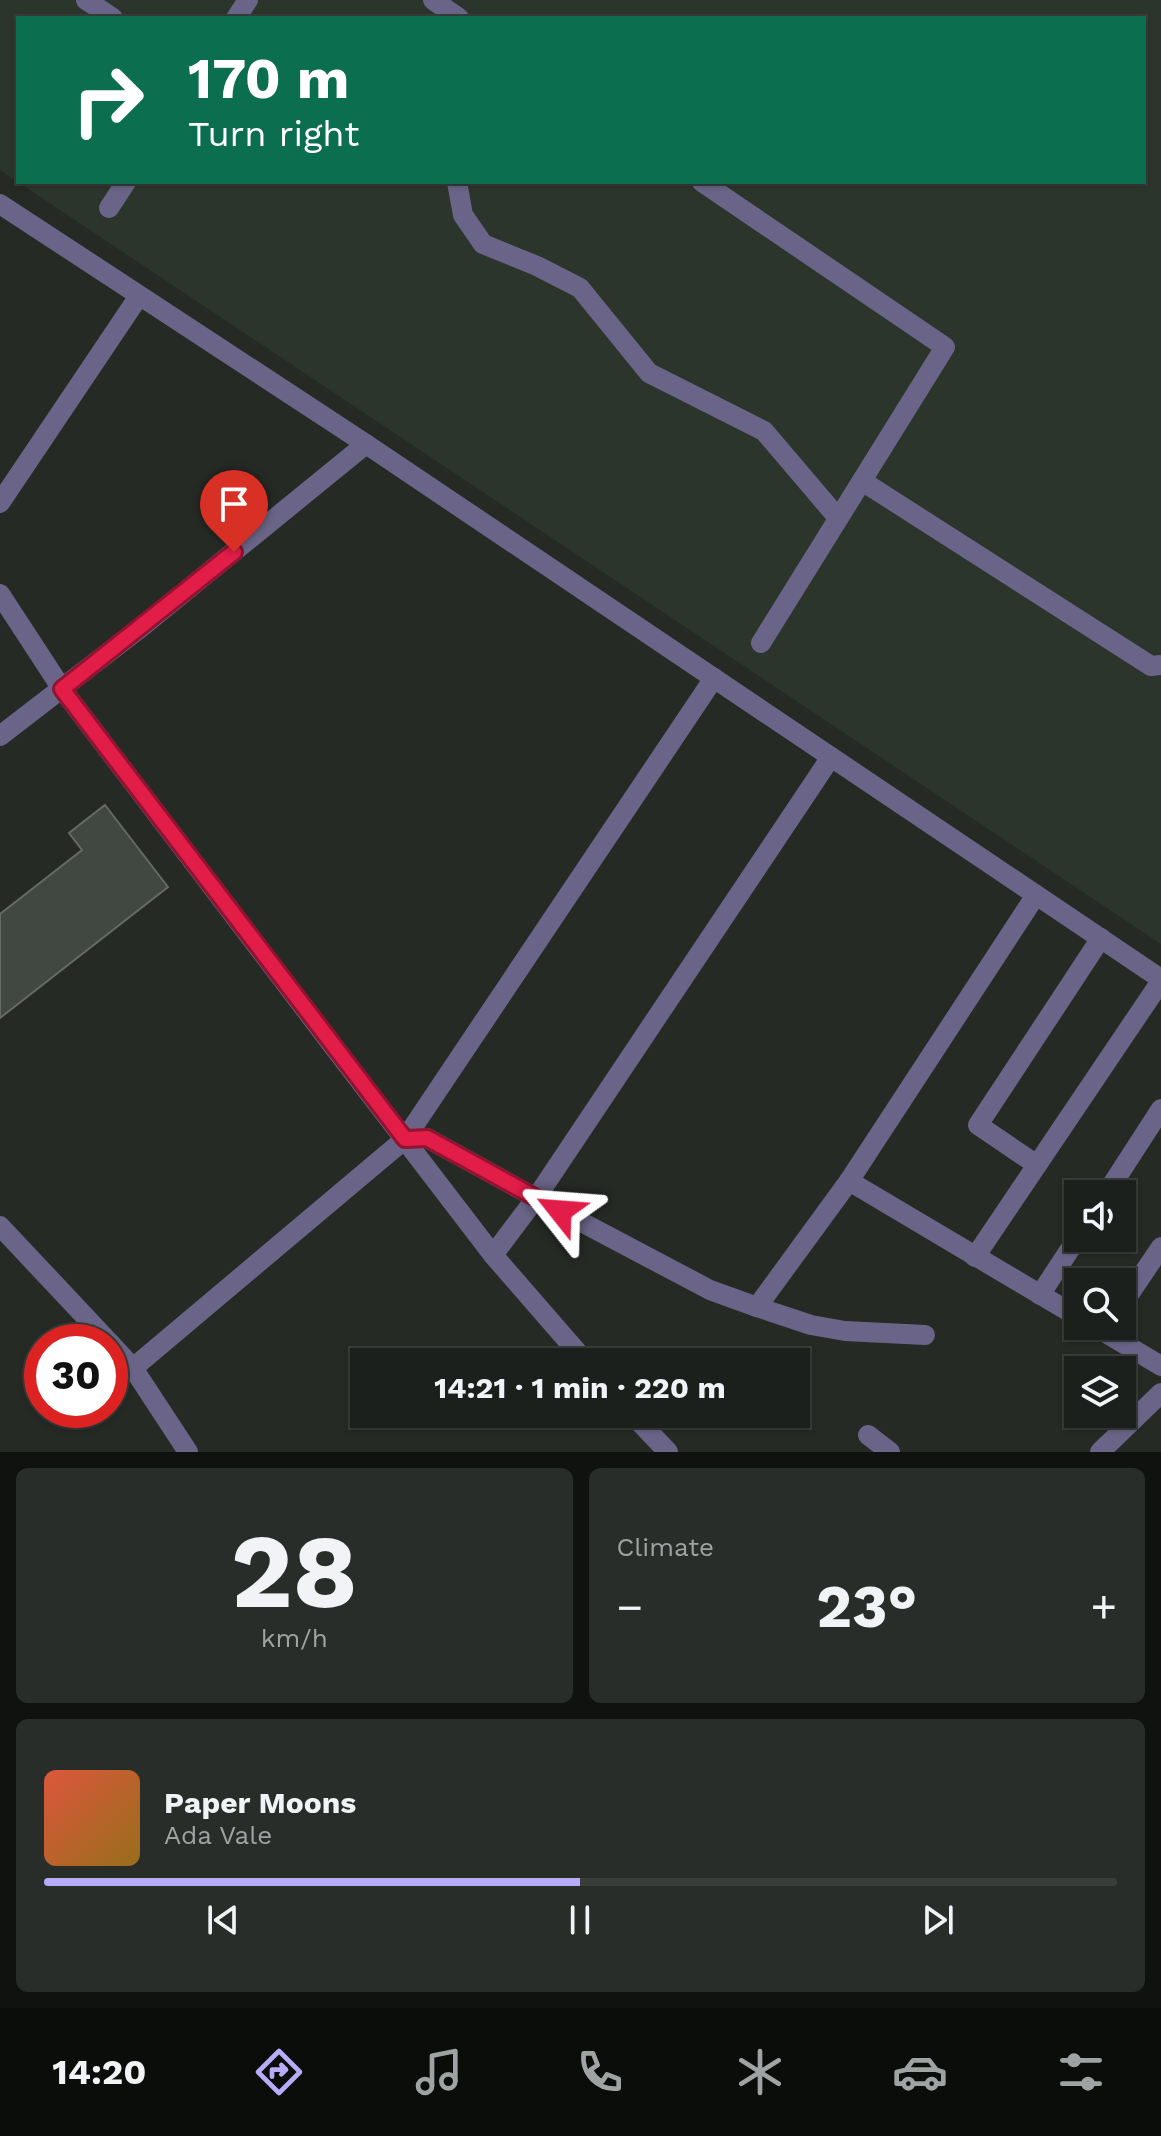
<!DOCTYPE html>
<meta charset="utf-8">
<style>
:root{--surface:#1c201c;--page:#292d29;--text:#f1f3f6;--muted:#a0a3a3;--line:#3a3e3b;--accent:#b8abf7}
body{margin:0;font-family:"Work Sans",sans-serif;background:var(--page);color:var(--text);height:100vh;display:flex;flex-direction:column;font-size:30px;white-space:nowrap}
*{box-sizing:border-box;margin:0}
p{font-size:26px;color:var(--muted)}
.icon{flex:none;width:44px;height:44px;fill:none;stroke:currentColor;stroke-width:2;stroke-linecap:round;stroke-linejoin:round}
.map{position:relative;height:1452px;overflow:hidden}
.sheet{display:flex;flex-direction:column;gap:16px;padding:16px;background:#0f120f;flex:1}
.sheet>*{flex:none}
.guide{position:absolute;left:16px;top:16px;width:1130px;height:168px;border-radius:0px;box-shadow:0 2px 6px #0004,0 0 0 2px var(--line);background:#0b6e4f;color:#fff;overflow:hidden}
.fabs{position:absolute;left:1064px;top:1180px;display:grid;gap:16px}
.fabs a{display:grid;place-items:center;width:72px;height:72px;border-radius:0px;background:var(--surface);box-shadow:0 2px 6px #0004,0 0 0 2px var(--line);font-size:40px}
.speed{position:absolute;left:24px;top:1324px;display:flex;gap:16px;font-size:40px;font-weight:700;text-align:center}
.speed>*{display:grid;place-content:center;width:104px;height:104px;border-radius:50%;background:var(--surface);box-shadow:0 2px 6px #0004,0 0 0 2px var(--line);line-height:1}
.speed .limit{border:12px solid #d22;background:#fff;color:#111}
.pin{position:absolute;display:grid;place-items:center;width:68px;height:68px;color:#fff;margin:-82px -34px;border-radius:50% 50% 50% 0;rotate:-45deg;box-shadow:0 0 8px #0007}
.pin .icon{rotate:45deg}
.me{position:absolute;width:88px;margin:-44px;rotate:298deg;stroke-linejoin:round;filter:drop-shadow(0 0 6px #0008)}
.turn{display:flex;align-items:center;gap:28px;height:168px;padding:0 40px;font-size:36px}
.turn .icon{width:104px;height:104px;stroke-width:2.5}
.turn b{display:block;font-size:56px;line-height:68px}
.big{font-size:60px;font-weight:700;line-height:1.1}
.sheet .widget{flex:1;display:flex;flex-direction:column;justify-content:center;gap:12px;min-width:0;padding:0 28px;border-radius:12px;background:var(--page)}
.sheet .dial{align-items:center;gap:0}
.dial b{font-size:104px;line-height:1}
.song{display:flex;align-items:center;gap:24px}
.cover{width:96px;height:96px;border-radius:12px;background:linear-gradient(135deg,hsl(10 70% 55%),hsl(40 70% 35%))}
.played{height:8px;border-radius:4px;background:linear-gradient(90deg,var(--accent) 50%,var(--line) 50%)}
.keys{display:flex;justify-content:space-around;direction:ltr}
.heat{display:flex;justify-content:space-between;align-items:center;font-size:44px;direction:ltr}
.sheet .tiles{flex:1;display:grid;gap:16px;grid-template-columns:1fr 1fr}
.widget:last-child{grid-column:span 2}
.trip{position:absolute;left:350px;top:1348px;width:460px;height:80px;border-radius:0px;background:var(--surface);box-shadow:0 2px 6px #0004,0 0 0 2px var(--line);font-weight:700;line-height:80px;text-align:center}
.tab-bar{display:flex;height:128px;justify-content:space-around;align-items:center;background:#0b0d0b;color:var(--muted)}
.tab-bar .icon{width:56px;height:56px}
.tab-bar .active{color:var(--accent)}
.tab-bar b{font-size:36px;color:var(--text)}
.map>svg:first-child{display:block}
.built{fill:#2c352b}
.building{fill:#414741;stroke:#656a64;stroke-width:2}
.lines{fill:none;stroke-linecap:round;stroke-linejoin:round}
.minor{stroke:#6a6588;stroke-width:20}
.route-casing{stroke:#92132f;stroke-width:20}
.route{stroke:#e11d48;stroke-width:14}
</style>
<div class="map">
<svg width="1161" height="1452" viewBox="0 0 1161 1452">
<rect width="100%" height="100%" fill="#252a25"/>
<polygon class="built" points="0,0 1161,0 1161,944 18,182 1144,182 1144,18 18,18 18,182 0,170"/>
<polygon class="building" points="105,805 168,887 0,1018 0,914 82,850 69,833"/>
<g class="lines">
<g class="minor">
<polyline points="86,0 113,18"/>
<polyline points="433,0 459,18"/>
<polyline points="236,18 248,0"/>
<polyline points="457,182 463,215 483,244 537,266 580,288 649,373 764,431 838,518"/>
<polyline points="702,182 945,347 761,643"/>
<polyline points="0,204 366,444 1161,979"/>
<polyline points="109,208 126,182"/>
<polyline points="862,481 1151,666 1161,665"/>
<polyline points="0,503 139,296"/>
<polyline points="0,594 62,689 336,1050 493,1255 586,1362"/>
<polyline points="0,736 144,625 366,444"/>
<polyline points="1036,895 849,1181 1078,1317"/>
<polyline points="405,1139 427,1138 536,1198 493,1255"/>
<polyline points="1037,1165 978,1125 1101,938"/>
<polyline points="849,1181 757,1307 811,1325 845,1331 925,1335"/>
<polyline points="1106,1194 1161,1109"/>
<polyline points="0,1226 109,1342"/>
<polyline points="975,1257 1161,981"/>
<polyline points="1040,1295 1078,1237"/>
<polyline points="1122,1305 1161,1247"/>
<polyline points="757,1307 710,1290 536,1198 831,757"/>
<polyline points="1094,1326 1161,1366"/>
<polyline points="110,1343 133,1368 188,1452"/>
<polyline points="133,1368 405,1139 714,678"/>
<polyline points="632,1414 668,1452"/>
<polyline points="868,1435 890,1452"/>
<polyline points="1100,1452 1161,1393"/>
</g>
</g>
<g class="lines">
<defs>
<polyline id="route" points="234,552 62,689 405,1139 427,1138 560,1211"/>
</defs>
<use href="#route" class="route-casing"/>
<use href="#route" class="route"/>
</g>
</svg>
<div class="fabs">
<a><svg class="icon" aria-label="sound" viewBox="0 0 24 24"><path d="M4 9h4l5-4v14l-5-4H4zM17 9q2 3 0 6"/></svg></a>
<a><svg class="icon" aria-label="search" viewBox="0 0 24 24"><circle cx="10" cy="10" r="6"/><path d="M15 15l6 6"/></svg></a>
<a><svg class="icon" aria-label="layers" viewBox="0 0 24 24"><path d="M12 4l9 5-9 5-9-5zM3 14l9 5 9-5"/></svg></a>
</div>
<div class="speed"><div class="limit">30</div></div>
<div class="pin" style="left:234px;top:552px;background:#d93025"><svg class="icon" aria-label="arrive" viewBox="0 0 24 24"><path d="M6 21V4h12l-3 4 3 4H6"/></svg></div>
<svg class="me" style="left:560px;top:1211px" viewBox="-20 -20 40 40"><path d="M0-17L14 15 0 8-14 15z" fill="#e11d48" stroke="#fff" stroke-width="4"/></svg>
<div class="trip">14:21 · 1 min · 220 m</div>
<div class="guide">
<div class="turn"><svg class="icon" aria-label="right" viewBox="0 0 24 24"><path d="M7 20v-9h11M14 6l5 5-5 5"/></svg><div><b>170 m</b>Turn right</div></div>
</div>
</div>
<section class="sheet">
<div class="tiles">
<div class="widget dial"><b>28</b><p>km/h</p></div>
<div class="widget"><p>Climate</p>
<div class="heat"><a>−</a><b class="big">23°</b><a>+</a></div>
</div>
<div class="widget">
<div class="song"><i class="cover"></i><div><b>Paper Moons</b><p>Ada Vale</p></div></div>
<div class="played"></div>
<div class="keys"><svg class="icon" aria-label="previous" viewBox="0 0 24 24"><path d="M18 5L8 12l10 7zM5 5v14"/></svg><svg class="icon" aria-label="pause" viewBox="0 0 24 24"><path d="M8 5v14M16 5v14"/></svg><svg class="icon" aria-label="next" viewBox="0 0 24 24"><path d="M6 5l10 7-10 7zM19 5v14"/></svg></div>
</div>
</div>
</section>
<nav class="tab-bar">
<b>14:20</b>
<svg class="icon active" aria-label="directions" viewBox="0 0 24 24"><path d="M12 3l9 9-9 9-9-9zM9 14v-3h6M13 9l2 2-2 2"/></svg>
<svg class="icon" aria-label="music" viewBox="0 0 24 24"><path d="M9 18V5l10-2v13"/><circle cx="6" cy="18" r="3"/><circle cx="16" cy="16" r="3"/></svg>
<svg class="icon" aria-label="phone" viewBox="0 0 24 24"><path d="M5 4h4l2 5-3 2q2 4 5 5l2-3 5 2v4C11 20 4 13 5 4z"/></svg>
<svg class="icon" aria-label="climate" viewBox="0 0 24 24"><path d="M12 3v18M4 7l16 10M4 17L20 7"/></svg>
<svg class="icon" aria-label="car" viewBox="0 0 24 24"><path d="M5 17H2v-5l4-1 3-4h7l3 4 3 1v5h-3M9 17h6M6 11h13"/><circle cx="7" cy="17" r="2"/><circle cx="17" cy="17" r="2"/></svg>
<svg class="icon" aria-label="filters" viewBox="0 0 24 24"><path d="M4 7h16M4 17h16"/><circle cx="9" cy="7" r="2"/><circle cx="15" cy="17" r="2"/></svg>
</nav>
